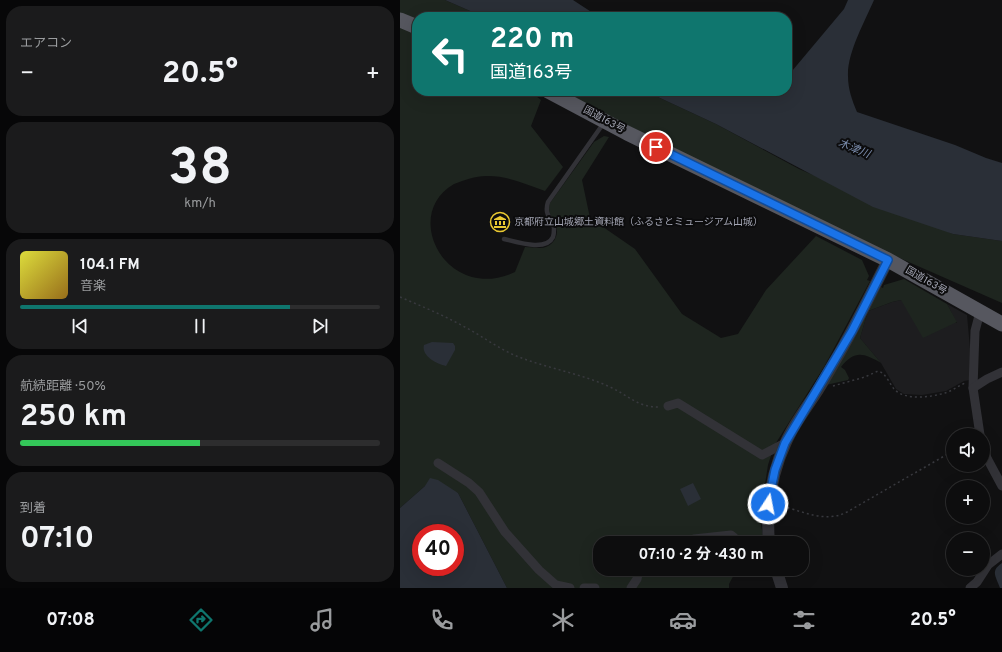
<!DOCTYPE html>
<html lang="ja">
<meta charset="utf-8">
<style>
:root{--surface:#0d0d0e;--page:#1b1b1c;--text:#f1f3f6;--muted:#9a9c9e;--line:#2d2d2e;--accent:#0f766e}
body{margin:0;font-family:Overpass,"Noto Sans JP",sans-serif;background:var(--page);color:var(--text);height:100vh;display:flex;flex-direction:column;font-size:15px;white-space:nowrap}
*{box-sizing:border-box;margin:0}
p{font-size:13px;color:var(--muted)}
.icon{flex:none;width:22px;height:22px;fill:none;stroke:currentColor;stroke-width:2;stroke-linecap:round;stroke-linejoin:round}
.map{position:relative;flex:1;overflow:hidden}
.drawer{display:flex;flex-direction:column;gap:6px;padding:6px;background:#070708;width:400px}
.drawer>*{flex:none}
.banner{position:absolute;left:12px;top:12px;width:380px;height:84px;border-radius:16px;box-shadow:0 4px 16px #0002,0 0 0 1px var(--line);background:#0f766e;color:#fff;overflow:hidden}
.controls{position:absolute;left:546px;top:428px;display:grid;gap:8px}
.controls a{display:grid;place-items:center;width:44px;height:44px;border-radius:50%;background:var(--surface);box-shadow:0 4px 16px #0002,0 0 0 1px var(--line);font-size:20px}
.speed{position:absolute;left:12px;top:524px;display:flex;gap:8px;font-size:20px;font-weight:700;text-align:center}
.speed>*{display:grid;place-content:center;width:52px;height:52px;border-radius:50%;background:var(--surface);box-shadow:0 4px 16px #0002,0 0 0 1px var(--line);line-height:1}
.speed .limit{border:6px solid #d22;background:#fff;color:#111}
.pin{position:absolute;display:grid;place-items:center;width:34px;height:34px;color:#fff;margin:-17px;border:2px solid #fff;border-radius:50%;box-shadow:0 1px 4px #0007}
.me{position:absolute;width:44px;margin:-22px;rotate:11deg;stroke-linejoin:round;filter:drop-shadow(0 0 3px #0008)}
.turn{display:flex;align-items:center;gap:14px;height:84px;padding:0 12px;font-size:18px}
.turn .icon{width:52px;height:52px;stroke-width:2.5}
.turn b{display:block;font-size:28px;line-height:34px}
.big{font-size:30px;font-weight:700;line-height:1.1}
.drawer .widget{flex:1;display:flex;flex-direction:column;justify-content:center;gap:6px;min-width:0;padding:0 14px;border-radius:16px;background:var(--page)}
.drawer .dial{align-items:center;gap:0}
.dial b{font-size:52px;line-height:1}
.song{display:flex;align-items:center;gap:12px}
.cover{width:48px;height:48px;border-radius:6px;background:linear-gradient(135deg,hsl(60 70% 55%),hsl(40 70% 35%))}
.played{height:4px;border-radius:2px;background:linear-gradient(90deg,var(--accent) 75%,var(--line) 75%)}
.keys{display:flex;justify-content:space-around;direction:ltr}
.heat{display:flex;justify-content:space-between;align-items:center;font-size:22px;direction:ltr}
.charge{height:6px;border-radius:3px;background:linear-gradient(90deg,#34c759 50%,var(--line) 0)}
.trip{position:absolute;left:193px;top:536px;width:216px;height:40px;border-radius:16px;background:var(--surface);box-shadow:0 4px 16px #0002,0 0 0 1px var(--line);font-weight:700;line-height:40px;text-align:center}
.dock{display:flex;height:64px;justify-content:space-around;align-items:center;background:#050506;color:var(--muted)}
.dock .icon{width:28px;height:28px}
.dock .selected{color:var(--accent)}
.dock b{font-size:18px;color:var(--text)}
main{display:flex;flex:1;min-height:0}
.map>svg:first-child{display:block}
.built{fill:#1d1d1f}
.green{fill:#1e251f}
.water{fill:#2a2f37;fill-rule:evenodd}
.lines{fill:none;stroke-linecap:round;stroke-linejoin:round}
.path{stroke:#38393e;stroke-width:1.5;stroke-dasharray:2 3;stroke-linecap:butt}
.service{stroke:#323237;stroke-width:4.5}
.minor{stroke:#323237;stroke-width:9}
.tertiary{stroke:#323237;stroke-width:12}
.trunk{stroke:#56575f;stroke-width:15}
.route-casing{stroke:#114b97;stroke-width:10}
.route{stroke:#1a73e8;stroke-width:7}
.labels{text-anchor:middle;dominant-baseline:central;stroke-width:4;stroke-linejoin:round;paint-order:stroke}
.street-label{font-size:10px;fill:#a3a5b3;stroke:#0c0c0d}
.poi-label{font-size:10px;fill:#a3a5b3;stroke:#0c0c0d;text-anchor:start}
.water-label{font-size:11px;font-style:italic;fill:#7b8dad;stroke:#0c0c0d}
</style>
<main>
<section class="drawer">
<div class="widget"><p>エアコン</p>
<div class="heat"><a>−</a><b class="big">20.5°</b><a>+</a></div>
</div>
<div class="widget dial"><b>38</b><p>km/h</p></div>
<div class="widget">
<div class="song"><i class="cover"></i><div><b>104.1 FM</b><p>音楽</p></div></div>
<div class="played"></div>
<div class="keys"><svg class="icon" aria-label="previous" viewBox="0 0 24 24"><path d="M18 5L8 12l10 7zM5 5v14"/></svg><svg class="icon" aria-label="pause" viewBox="0 0 24 24"><path d="M8 5v14M16 5v14"/></svg><svg class="icon" aria-label="next" viewBox="0 0 24 24"><path d="M6 5l10 7-10 7zM19 5v14"/></svg></div>
</div>
<div class="widget"><p>航続距離 · 50%</p><b class="big">250 km</b><div class="charge"></div></div>
<div class="widget"><p>到着</p><b class="big">07:10</b></div>
</section>
<div class="map">
<svg width="602" height="588" viewBox="0 0 602 588">
<rect width="100%" height="100%" fill="#111112"/>
<polygon class="built" points="501,300 557,323 547,304 567,315 571,359 570,380 564,381 546,391 522,395 504,394 496,389 481,363 460,338 468,311 492,302"/>
<g class="green">
<polygon points="0,0 45,0 84,17 17,17 17,23 0,15"/>
<path d="M0,25L17,33V91H130L141,100L131,126L163,167L145,191C127,185 106,175 86,176C75,176 65,180 54,184C0,215 47,304 115,272L125,247C130,247 135,248 140,248C151,248 160,237 156,226C152,216 147,215 150,203L194,142L204,136L209,137L182,180L190,218L235,249L282,314L321,338L338,334L366,290L416,236L462,260L469,276L467,280L470,281L424,367L374,446L368,465L364,491L361,524L364,543H345L340,536L332,532L337,543H200V569H337L329,584V588H107L58,493L25,486L0,508Z"/>
<polygon points="159,91 245,91 316,124 399,169 553,234 602,241 602,303 454,238"/>
<path d="M504,279L547,304L557,322L523,338L501,300L492,302L468,311L460,338L481,363C463,353 455,350 441,367L445,370L449,378L448,380L426,385L481,287L483,288L484,285Z"/>
</g>
<g class="water">
<polygon points="45,0 173,0 199,17 84,17"/>
<path d="M448,0H474C465,21 447,53 448,76C448,89 452,100 457,112L555,145L586,158L602,163V241L553,234L473,207L316,124L245,91H387V77L444,9Z"/>
<path d="M32,342L53,343L55,346V350L46,366C37,364 21,356 24,345Z"/>
<path d="M30,478L38,480L58,493L107,588H0V508L25,486ZM21,533H55V567H21Z"/>
<polygon points="293,483 301,499 288,506 280,489"/>
<path d="M602,563V588H600C596,576 590,571 602,563Z"/>
</g>
<g class="lines">
<g class="path">
<path d="M0,297C21,306 41,314 61,325C79,334 96,347 114,355C145,368 180,373 210,387C228,395 238,408 260,407"/>
<path d="M433,386L465,377L478,371C486,373 489,383 494,389C505,401 531,397 545,393C552,391 558,386 565,383"/>
<path d="M378,505C400,510 425,524 447,512L553,451"/>
</g>
<path class="service" d="M104,239C117,242 146,252 153,237C154,234 154,231 154,228C151,217 144,215 148,202L203,124"/>
<g class="minor">
<polyline points="580,312 575,331 573,388 580,435"/>
<polyline points="573,388 587,379 602,372"/>
<polyline points="268,406 278,403 362,455 385,443"/>
<polyline points="583,444 587,458 602,486"/>
<polyline points="38,463 69,483 79,492 105,532 139,570 156,585 170,588"/>
<polyline points="282,543 294,539 331,535 341,543"/>
<polyline points="184,588 195,588"/>
<polyline points="231,588 237,579 239,569"/>
<polyline points="570,588 577,582 588,565 602,554"/>
</g>
<g class="tertiary">
<path d="M369,543C366,508 371,474 386,442C393,426 404,411 414,396C422,384 429,371 436,359C455,327 471,293 488,260"/>
<polyline points="376,569 382,588"/>
</g>
<g class="trunk">
<polyline points="0,20 17,27"/>
<polyline points="148,91 227,133 488,260 602,324"/>
</g>
</g>
<g class="lines">
<defs>
<polyline id="route" points="256,147 488,260 452,331 385,443 375,470 368,504"/>
</defs>
<use href="#route" class="route-casing"/>
<use href="#route" class="route"/>
</g>
<defs>
<symbol id="museum-ring" viewBox="-11 -11 22 22"><circle r="9.5" fill="#0c0c0d" stroke="#eac932" stroke-width="1.5"/><path d="M0-6L6-3V-2H-6V-3ZM-5-1h2V3h-2ZM-1-1h2V3h-2ZM3-1h2V3H3ZM-6 4H6V6H-6Z" fill="#eac932"/></symbol>
</defs>
<g fill-rule="evenodd">
<use href="#museum-ring" x="89" y="211" width="22" height="22"/>
</g>
<g class="labels">
<g class="street-label">
<text transform="translate(204 120) rotate(28)">国道163号</text>
<text transform="translate(526 281) rotate(30)">国道163号</text>
</g>
<g class="poi-label">
<text x="114" y="222">京都府立山城郷土資料館（ふるさとミュージアム山城）</text>
</g>
<g class="water-label">
<text transform="translate(454 149) rotate(22)">木津川</text>
</g>
</g>
</svg>
<div class="controls">
<a><svg class="icon" aria-label="sound" viewBox="0 0 24 24"><path d="M4 9h4l5-4v14l-5-4H4zM17 9q2 3 0 6"/></svg></a>
<a>+</a>
<a>−</a>
</div>
<div class="speed"><div class="limit">40</div></div>
<div class="pin" style="left:256px;top:147px;background:#d93025"><svg class="icon" aria-label="arrive" viewBox="0 0 24 24"><path d="M6 21V4h12l-3 4 3 4H6"/></svg></div>
<svg class="me" style="left:368px;top:504px" viewBox="-20 -20 40 40"><circle r="17" fill="#1a73e8" stroke="#fff" stroke-width="3"/><path d="M0-11L8 9 0 5-8 9z" fill="#fff"/></svg>
<div class="trip">07:10 · 2 分 · 430 m</div>
<div class="banner">
<div class="turn"><svg class="icon" aria-label="left" viewBox="0 0 24 24"><path d="M17 20v-9H6M10 6l-5 5 5 5"/></svg><div><b>220 m</b>国道163号</div></div>
</div>
</div>
</main>
<nav class="dock">
<b>07:08</b>
<svg class="icon selected" aria-label="directions" viewBox="0 0 24 24"><path d="M12 3l9 9-9 9-9-9zM9 14v-3h6M13 9l2 2-2 2"/></svg>
<svg class="icon" aria-label="music" viewBox="0 0 24 24"><path d="M9 18V5l10-2v13"/><circle cx="6" cy="18" r="3"/><circle cx="16" cy="16" r="3"/></svg>
<svg class="icon" aria-label="phone" viewBox="0 0 24 24"><path d="M5 4h4l2 5-3 2q2 4 5 5l2-3 5 2v4C11 20 4 13 5 4z"/></svg>
<svg class="icon" aria-label="climate" viewBox="0 0 24 24"><path d="M12 3v18M4 7l16 10M4 17L20 7"/></svg>
<svg class="icon" aria-label="car" viewBox="0 0 24 24"><path d="M5 17H2v-5l4-1 3-4h7l3 4 3 1v5h-3M9 17h6M6 11h13"/><circle cx="7" cy="17" r="2"/><circle cx="17" cy="17" r="2"/></svg>
<svg class="icon" aria-label="filters" viewBox="0 0 24 24"><path d="M4 7h16M4 17h16"/><circle cx="9" cy="7" r="2"/><circle cx="15" cy="17" r="2"/></svg>
<b>20.5°</b>
</nav>
